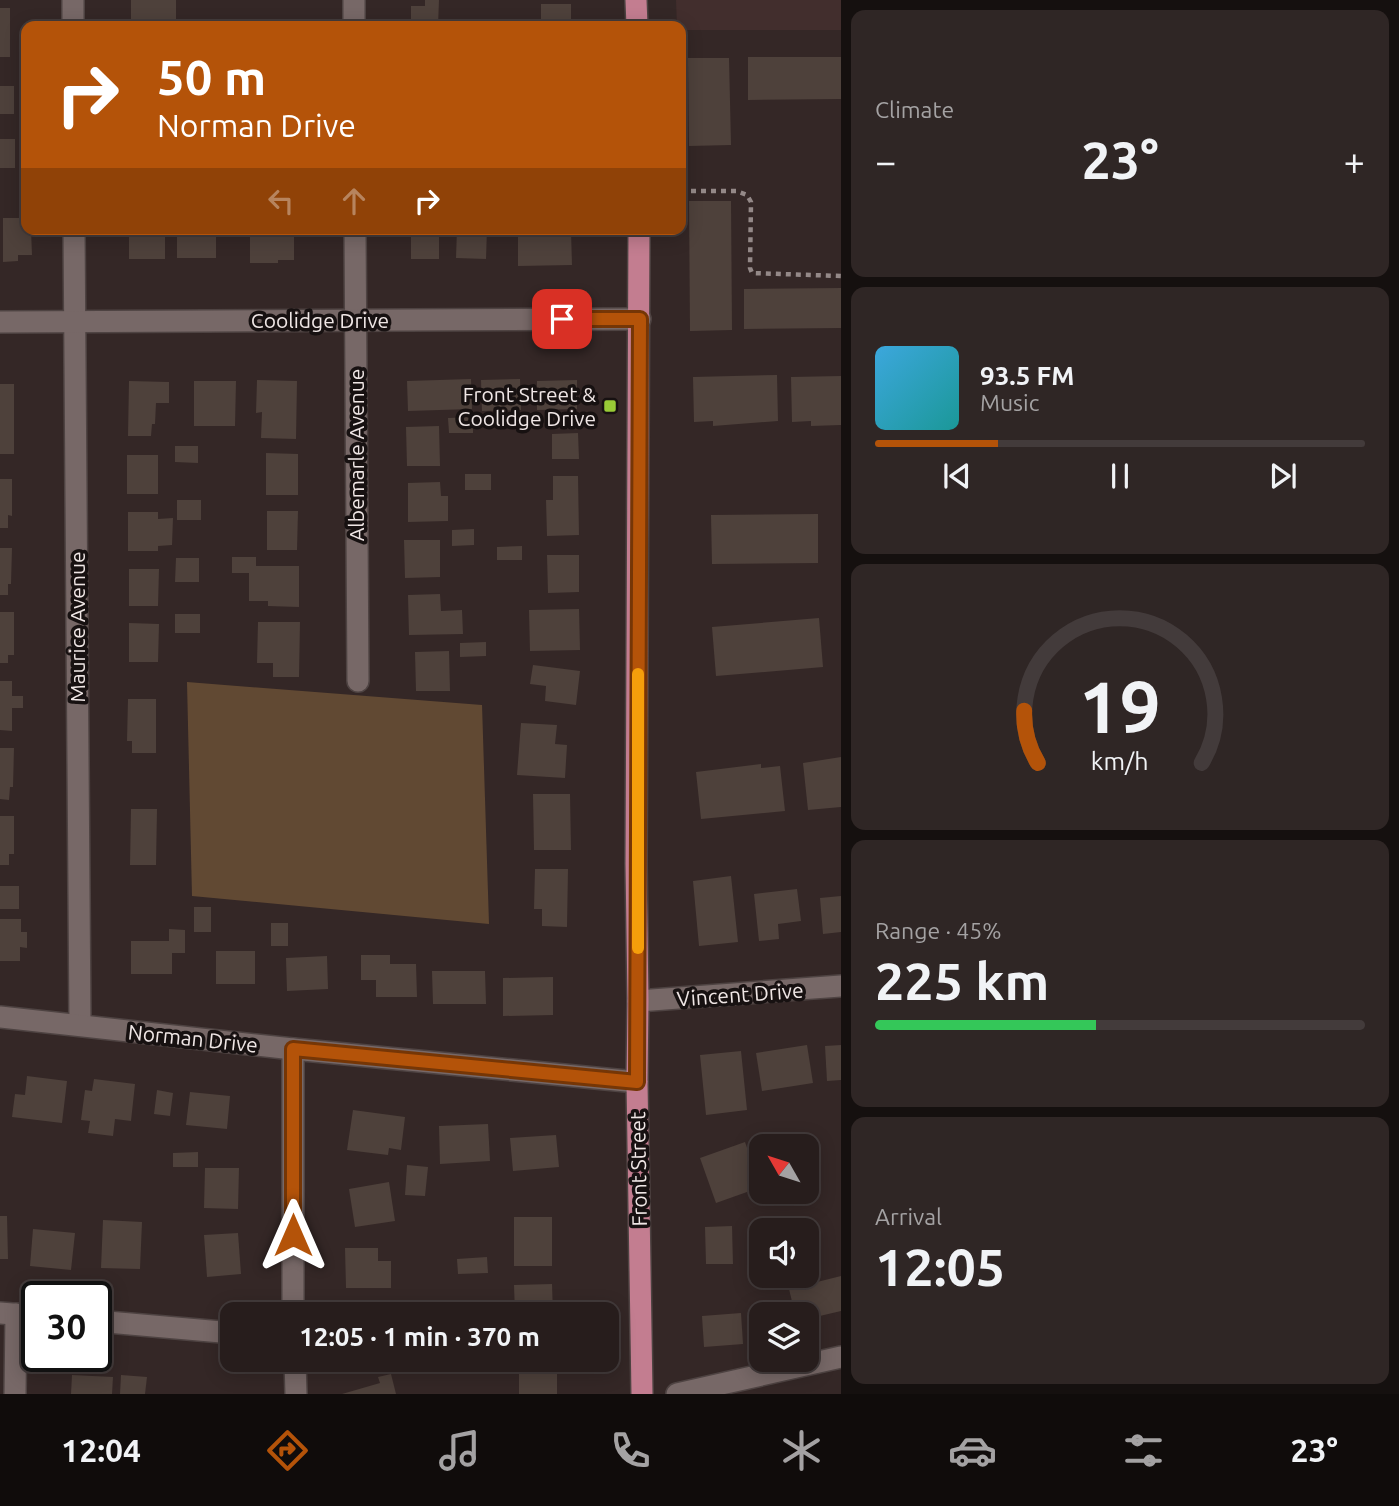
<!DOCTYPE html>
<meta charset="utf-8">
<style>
:root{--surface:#271d1c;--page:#2f2625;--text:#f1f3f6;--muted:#a4a2a3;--line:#433b3b;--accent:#b45309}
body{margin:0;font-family:Ubuntu,sans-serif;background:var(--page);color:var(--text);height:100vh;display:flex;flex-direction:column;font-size:26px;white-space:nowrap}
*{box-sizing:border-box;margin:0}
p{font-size:23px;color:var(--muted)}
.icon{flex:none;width:38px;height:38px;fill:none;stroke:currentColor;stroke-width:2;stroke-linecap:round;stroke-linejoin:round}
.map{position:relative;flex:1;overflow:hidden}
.panel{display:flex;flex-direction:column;gap:10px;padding:10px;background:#15100f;width:558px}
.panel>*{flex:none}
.banner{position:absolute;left:21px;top:21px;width:665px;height:214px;border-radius:14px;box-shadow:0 4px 18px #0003,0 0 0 2px var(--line);background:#b45309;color:#fff;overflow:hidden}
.needle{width:46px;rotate:309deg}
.tools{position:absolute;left:749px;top:1134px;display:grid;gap:14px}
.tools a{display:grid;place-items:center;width:70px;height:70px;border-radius:14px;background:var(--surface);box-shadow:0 4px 18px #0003,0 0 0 2px var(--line);font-size:35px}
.speed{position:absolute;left:21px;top:1281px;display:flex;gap:14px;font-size:35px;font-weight:700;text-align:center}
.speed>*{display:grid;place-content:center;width:91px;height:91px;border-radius:50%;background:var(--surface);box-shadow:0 4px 18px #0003,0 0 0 2px var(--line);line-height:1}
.speed .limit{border:4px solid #111;border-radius:10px;background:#fff;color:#111}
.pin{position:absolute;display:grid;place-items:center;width:60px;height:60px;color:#fff;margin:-30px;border-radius:14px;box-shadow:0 4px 10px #0006}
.me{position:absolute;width:77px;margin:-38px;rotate:0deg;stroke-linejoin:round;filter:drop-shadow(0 0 5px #0008)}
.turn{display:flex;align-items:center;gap:24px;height:147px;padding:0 21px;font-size:32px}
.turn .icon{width:91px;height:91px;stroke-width:2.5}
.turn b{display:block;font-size:49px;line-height:60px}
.lanes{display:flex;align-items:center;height:66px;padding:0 21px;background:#0003;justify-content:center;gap:35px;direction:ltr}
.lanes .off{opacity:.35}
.big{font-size:52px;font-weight:600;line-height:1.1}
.panel .card{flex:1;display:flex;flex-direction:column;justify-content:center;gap:10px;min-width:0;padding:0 24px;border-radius:14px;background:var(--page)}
.panel .dial{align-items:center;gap:0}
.dial svg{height:182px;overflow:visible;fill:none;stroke:var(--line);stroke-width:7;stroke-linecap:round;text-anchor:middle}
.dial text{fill:var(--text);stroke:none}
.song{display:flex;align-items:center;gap:21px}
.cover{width:84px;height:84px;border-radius:10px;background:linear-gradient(135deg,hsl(200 70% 55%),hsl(180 70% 35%))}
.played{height:7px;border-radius:4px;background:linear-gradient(90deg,var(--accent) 25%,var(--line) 25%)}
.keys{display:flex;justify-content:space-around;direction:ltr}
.heat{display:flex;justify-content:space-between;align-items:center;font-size:38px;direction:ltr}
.charge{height:10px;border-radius:5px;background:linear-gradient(90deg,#34c759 45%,var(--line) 0)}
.trip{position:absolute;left:220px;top:1302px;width:399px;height:70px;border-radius:14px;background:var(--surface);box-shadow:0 4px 18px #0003,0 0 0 2px var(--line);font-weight:600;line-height:70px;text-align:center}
.dock{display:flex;height:112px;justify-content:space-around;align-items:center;background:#100c0b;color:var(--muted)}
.dock .icon{width:49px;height:49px}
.dock .selected{color:var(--accent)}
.dock b{font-size:32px;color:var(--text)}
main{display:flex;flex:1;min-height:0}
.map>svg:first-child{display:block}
.built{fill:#422e2d}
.green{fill:#614933}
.building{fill:#4e413b}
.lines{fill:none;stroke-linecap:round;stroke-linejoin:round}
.minor-casing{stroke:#4e4342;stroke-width:24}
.major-casing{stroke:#4e4342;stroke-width:24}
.path{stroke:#948988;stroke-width:4.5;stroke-dasharray:5 5;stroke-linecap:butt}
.minor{stroke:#776867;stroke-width:21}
.major{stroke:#c37d90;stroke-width:21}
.route-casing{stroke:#753606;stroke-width:18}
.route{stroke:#b45309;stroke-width:12}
.slow{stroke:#f59e0b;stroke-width:12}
.poi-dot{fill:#99cb36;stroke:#171111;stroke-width:2.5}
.labels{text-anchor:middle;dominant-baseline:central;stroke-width:7;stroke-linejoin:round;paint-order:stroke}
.street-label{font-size:21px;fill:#efe6e5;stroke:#171111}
.poi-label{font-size:21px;fill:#efe6e5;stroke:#171111;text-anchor:end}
</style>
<main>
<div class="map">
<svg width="841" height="1394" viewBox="0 0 841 1394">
<rect width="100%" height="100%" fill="#342726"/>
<polygon class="built" points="676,0 841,0 841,30 681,30 681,26 677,26"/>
<polygon class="green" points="187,682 482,705 489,924 192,896"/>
<g class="building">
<polygon points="131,0 176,0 176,26 135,26 135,23 131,23"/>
<polygon points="425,0 439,0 438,26 406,26 406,22 411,22 411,6 425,6"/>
<rect x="541" y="4" width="30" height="22"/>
<rect x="0" y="8" width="10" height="49"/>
<polygon points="748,57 841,57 841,99 748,100"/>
<polygon points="688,58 729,58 731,145 689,146"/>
<rect x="0" y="86" width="14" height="28"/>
<rect x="0" y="139" width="15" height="29"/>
<polygon points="689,201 731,201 732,330 690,331"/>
<polygon points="3,218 26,218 26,229 31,229 32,255 18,255 18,261 3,262"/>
<rect x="129" y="229" width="36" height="30"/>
<rect x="177" y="229" width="39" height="29"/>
<polygon points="250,229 294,229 294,260 278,260 278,263 250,263"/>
<rect x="411" y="229" width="28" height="30"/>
<polygon points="457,229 487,229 486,259 456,258"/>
<polygon points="571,231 572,265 518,266 518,232"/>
<polygon points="841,288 841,328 744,329 744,289"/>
<polygon points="777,375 778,421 713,426 713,421 694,422 693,377"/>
<polygon points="841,376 841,425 811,426 811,421 792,422 791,377"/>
<polygon points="471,379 472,409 408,411 407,381"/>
<polygon points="520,379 521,410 482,411 481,380"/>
<polygon points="257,380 297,381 296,439 261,438 262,412 256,413"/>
<polygon points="577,380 577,409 537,410 537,381"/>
<polygon points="129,381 169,382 169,403 156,403 155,424 152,424 151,436 128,436"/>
<polygon points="194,381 236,381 235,426 194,426"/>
<rect x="0" y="384" width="14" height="70"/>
<polygon points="473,417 473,433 449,433 448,418"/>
<polygon points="439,426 440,466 407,466 406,427"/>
<polygon points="578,433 579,459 552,459 552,434"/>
<polygon points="175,446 198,446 198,463 175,462"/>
<polygon points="266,453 298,454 298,495 266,495"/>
<rect x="127" y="455" width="31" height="39"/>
<rect x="465" y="474" width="26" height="16"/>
<polygon points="553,476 578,476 579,535 547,536 546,500 553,500"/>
<polygon points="0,479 12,479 12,516 8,515 8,528 0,528"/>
<polygon points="440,482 441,496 448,496 448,521 408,522 408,483"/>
<rect x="177" y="500" width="24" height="20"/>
<polygon points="267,511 298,511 297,550 267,550"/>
<polygon points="128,512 158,512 158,519 173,518 172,545 158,546 158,551 128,551"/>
<polygon points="818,514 818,563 712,564 711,515"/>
<polygon points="474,529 474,545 452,546 452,530"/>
<polygon points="404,540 440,540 440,577 405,578"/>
<polygon points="522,546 522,560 497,560 497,547"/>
<polygon points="0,548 12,548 11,584 8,584 8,595 0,595"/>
<polygon points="547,555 579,555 579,592 548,593"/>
<polygon points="232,557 256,557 256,566 299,566 299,607 268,606 268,601 249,601 249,573 232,573"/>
<polygon points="176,558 199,558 199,582 175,582"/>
<polygon points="129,569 159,569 158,606 129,606"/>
<polygon points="440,594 441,611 462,610 463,634 409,635 408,595"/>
<polygon points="579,609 580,650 530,651 529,610"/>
<polygon points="0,612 14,612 14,655 8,655 8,663 0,663"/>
<rect x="175" y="614" width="25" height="19"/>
<polygon points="819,618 823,667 716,676 712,627"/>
<polygon points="258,622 300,622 299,677 273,677 273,663 257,663"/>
<polygon points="129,623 159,624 158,662 129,662"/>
<polygon points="486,642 486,656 460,657 460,643"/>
<polygon points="449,651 450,691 416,691 415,652"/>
<polygon points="533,665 580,671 576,705 545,701 546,686 530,684"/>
<polygon points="0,681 12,681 12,696 23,696 23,708 12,708 12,731 0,730"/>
<polygon points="128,699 156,699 156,753 132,753 132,741 127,741"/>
<polygon points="521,723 557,725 555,744 567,745 565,778 517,775"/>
<polygon points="0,748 14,748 13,787 10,787 9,800 0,799"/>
<polygon points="841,757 841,807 808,810 803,763"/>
<polygon points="761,764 761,768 780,766 785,811 701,819 696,772"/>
<polygon points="533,794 570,794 571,850 534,850"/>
<polygon points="131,809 157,809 156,865 130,865"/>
<polygon points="0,816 14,816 14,854 9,854 9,865 0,865"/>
<polygon points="535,869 568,869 567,927 542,926 542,909 534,909"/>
<polygon points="731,876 738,942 699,946 693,881"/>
<rect x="0" y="886" width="19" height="23"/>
<polygon points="797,889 801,921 778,924 779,939 759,941 754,894"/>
<polygon points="841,896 841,932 823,934 820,898"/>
<rect x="194" y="907" width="17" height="25"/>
<polygon points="0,919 21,919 21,932 27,932 27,948 20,947 20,961 0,961"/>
<rect x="271" y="923" width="17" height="23"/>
<polygon points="169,929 185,930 185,953 172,953 172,974 131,974 131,941 169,941"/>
<rect x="216" y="951" width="39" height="33"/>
<polygon points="361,955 390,955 390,964 416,964 417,997 376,997 376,980 361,980"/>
<polygon points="327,956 328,989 287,991 286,958"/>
<polygon points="432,971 485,971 486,1004 433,1004"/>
<polygon points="553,977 553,1015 503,1016 503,978"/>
<polygon points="807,1045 813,1083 762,1091 756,1053"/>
<polygon points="841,1045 841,1080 827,1081 825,1046"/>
<polygon points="741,1051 747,1110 706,1115 700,1055"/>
<polygon points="27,1076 67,1081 62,1123 12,1117 15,1094 25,1095"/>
<polygon points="94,1079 135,1084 131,1121 115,1119 113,1136 88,1133 90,1121 81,1120 85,1090 92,1091"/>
<polygon points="157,1090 173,1093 170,1116 154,1114"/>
<polygon points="190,1092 230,1096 227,1129 186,1125"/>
<polygon points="353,1110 405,1117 401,1150 389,1148 388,1155 347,1150"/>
<polygon points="488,1124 490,1161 440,1164 439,1126"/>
<polygon points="556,1135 559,1167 513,1171 510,1138"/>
<polygon points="745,1142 761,1187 716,1203 700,1158"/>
<polygon points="198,1152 198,1167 173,1167 173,1153"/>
<polygon points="407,1165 428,1167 425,1196 405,1195"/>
<polygon points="205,1168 239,1168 238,1209 204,1208"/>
<polygon points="389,1182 395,1221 355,1227 349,1189"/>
<polygon points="0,1216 7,1216 8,1259 0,1259"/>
<rect x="514" y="1217" width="38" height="49"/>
<polygon points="103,1220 142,1222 140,1269 101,1268"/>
<polygon points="732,1226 733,1264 706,1264 705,1227"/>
<polygon points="811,1228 820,1259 807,1262 807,1230"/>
<polygon points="33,1229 75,1233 71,1270 30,1266"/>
<polygon points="238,1233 241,1274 207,1277 204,1235"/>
<polygon points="345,1248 378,1248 378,1261 391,1261 391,1288 346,1288"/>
<polygon points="487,1257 488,1273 458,1274 457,1259"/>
<polygon points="841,1276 841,1311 807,1319 807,1314 795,1314 789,1289"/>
<polygon points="552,1284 553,1314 515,1314 514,1285"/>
<polygon points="741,1313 743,1344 704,1347 702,1316"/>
<rect x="519" y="1360" width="38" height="34"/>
<polygon points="391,1374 396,1394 342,1394 380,1383 378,1377"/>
<polygon points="72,1375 113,1377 112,1394 71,1394"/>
<polygon points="121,1375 147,1377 145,1394 120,1394"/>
</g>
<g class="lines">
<defs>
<g id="minor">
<polyline points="73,0 73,26"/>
<polyline points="354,0 354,26"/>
<polyline points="74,229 80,1025"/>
<polyline points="355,229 358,681"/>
<polyline points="0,322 640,319"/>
<polyline points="638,1001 841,986"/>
<polyline points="0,1017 293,1049 637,1082"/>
<polyline points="293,1049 293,1314"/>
<polyline points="0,1313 37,1316"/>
<polyline points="96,1321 233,1333"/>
<polyline points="295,1360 296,1394"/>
<polyline points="15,1394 16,1314"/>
<polyline points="677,1394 841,1357"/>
</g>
<g id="major">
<polyline points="636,0 637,26"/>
<polyline points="639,229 636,864 638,1001 637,1082 642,1394"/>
</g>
</defs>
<use href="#minor" class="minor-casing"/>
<use href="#major" class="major-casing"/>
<polyline class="path" points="681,191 736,191 747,195 751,202 750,268 752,273 841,276"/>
<use href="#minor" class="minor"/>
<use href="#major" class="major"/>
</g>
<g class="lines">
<defs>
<polyline id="route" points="293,1235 293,1049 637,1082 640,319 562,319"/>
</defs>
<use href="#route" class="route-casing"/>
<use href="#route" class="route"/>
<polyline class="slow" points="638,948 638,674"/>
</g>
<rect class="poi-dot" x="603" y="399" width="14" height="14" rx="3.5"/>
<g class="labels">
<g class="street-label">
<text x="320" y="320">Coolidge Drive</text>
<text transform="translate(356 455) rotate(-90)">Albemarle Avenue</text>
<text transform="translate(77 627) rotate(-90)">Maurice Avenue</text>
<text transform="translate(740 994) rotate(-4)">Vincent Drive</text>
<text transform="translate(193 1038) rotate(6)">Norman Drive</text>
<text transform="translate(638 1169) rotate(-91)">Front Street</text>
</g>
<g class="poi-label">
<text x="596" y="394">Front Street &amp;<tspan x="596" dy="24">Coolidge Drive</tspan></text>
</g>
</g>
</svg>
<div class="tools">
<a><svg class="needle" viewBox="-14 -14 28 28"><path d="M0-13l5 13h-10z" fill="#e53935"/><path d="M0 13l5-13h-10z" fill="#a4a2a3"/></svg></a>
<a><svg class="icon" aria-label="sound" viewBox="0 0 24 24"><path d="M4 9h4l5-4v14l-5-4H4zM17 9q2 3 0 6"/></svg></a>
<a><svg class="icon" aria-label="layers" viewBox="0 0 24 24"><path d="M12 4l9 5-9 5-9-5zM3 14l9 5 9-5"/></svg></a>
</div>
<div class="speed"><div class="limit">30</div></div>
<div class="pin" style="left:562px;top:319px;background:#d93025"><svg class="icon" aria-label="arrive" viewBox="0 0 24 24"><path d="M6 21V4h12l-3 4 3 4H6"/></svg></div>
<svg class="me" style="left:293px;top:1235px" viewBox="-20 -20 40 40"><path d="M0-17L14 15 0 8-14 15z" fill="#b45309" stroke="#fff" stroke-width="4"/></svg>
<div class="trip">12:05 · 1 min · 370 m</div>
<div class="banner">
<div class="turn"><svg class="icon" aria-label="right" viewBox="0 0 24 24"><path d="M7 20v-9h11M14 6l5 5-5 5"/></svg><div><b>50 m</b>Norman Drive</div></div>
<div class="lanes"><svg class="icon off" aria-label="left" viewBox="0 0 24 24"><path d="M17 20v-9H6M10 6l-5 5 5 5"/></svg><svg class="icon off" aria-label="ahead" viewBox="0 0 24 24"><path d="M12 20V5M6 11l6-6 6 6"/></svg><svg class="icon" aria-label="right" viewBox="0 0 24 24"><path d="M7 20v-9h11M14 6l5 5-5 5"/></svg></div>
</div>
</div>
<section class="panel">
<div class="card"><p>Climate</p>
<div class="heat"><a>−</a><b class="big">23°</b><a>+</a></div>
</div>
<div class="card">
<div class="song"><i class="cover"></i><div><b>93.5 FM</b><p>Music</p></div></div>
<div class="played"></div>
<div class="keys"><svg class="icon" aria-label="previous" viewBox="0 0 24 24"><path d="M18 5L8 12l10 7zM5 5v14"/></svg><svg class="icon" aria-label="pause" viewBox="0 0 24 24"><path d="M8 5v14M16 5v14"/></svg><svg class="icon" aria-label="next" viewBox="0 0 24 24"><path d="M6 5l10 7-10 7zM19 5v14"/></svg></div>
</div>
<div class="card dial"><svg viewBox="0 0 100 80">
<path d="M14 69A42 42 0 1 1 86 69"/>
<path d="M14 69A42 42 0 0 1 8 46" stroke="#b45309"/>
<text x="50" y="56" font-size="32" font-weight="700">19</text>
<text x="50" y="72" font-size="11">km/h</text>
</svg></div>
<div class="card"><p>Range · 45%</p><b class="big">225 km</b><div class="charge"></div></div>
<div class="card"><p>Arrival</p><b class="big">12:05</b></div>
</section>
</main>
<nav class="dock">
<b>12:04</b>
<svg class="icon selected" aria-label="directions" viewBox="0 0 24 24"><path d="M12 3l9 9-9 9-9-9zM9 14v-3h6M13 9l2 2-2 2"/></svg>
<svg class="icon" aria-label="music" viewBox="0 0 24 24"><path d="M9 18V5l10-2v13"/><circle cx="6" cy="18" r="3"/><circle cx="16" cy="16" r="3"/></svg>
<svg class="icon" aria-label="phone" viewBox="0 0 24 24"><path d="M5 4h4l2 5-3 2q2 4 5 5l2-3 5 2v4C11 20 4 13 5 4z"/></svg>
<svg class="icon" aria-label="climate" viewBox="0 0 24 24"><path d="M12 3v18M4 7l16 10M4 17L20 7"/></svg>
<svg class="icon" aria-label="car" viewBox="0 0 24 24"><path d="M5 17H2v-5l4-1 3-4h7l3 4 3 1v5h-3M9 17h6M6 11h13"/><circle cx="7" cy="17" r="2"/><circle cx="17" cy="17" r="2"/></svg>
<svg class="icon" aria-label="filters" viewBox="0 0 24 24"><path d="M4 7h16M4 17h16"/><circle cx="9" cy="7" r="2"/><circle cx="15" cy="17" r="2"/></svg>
<b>23°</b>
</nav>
